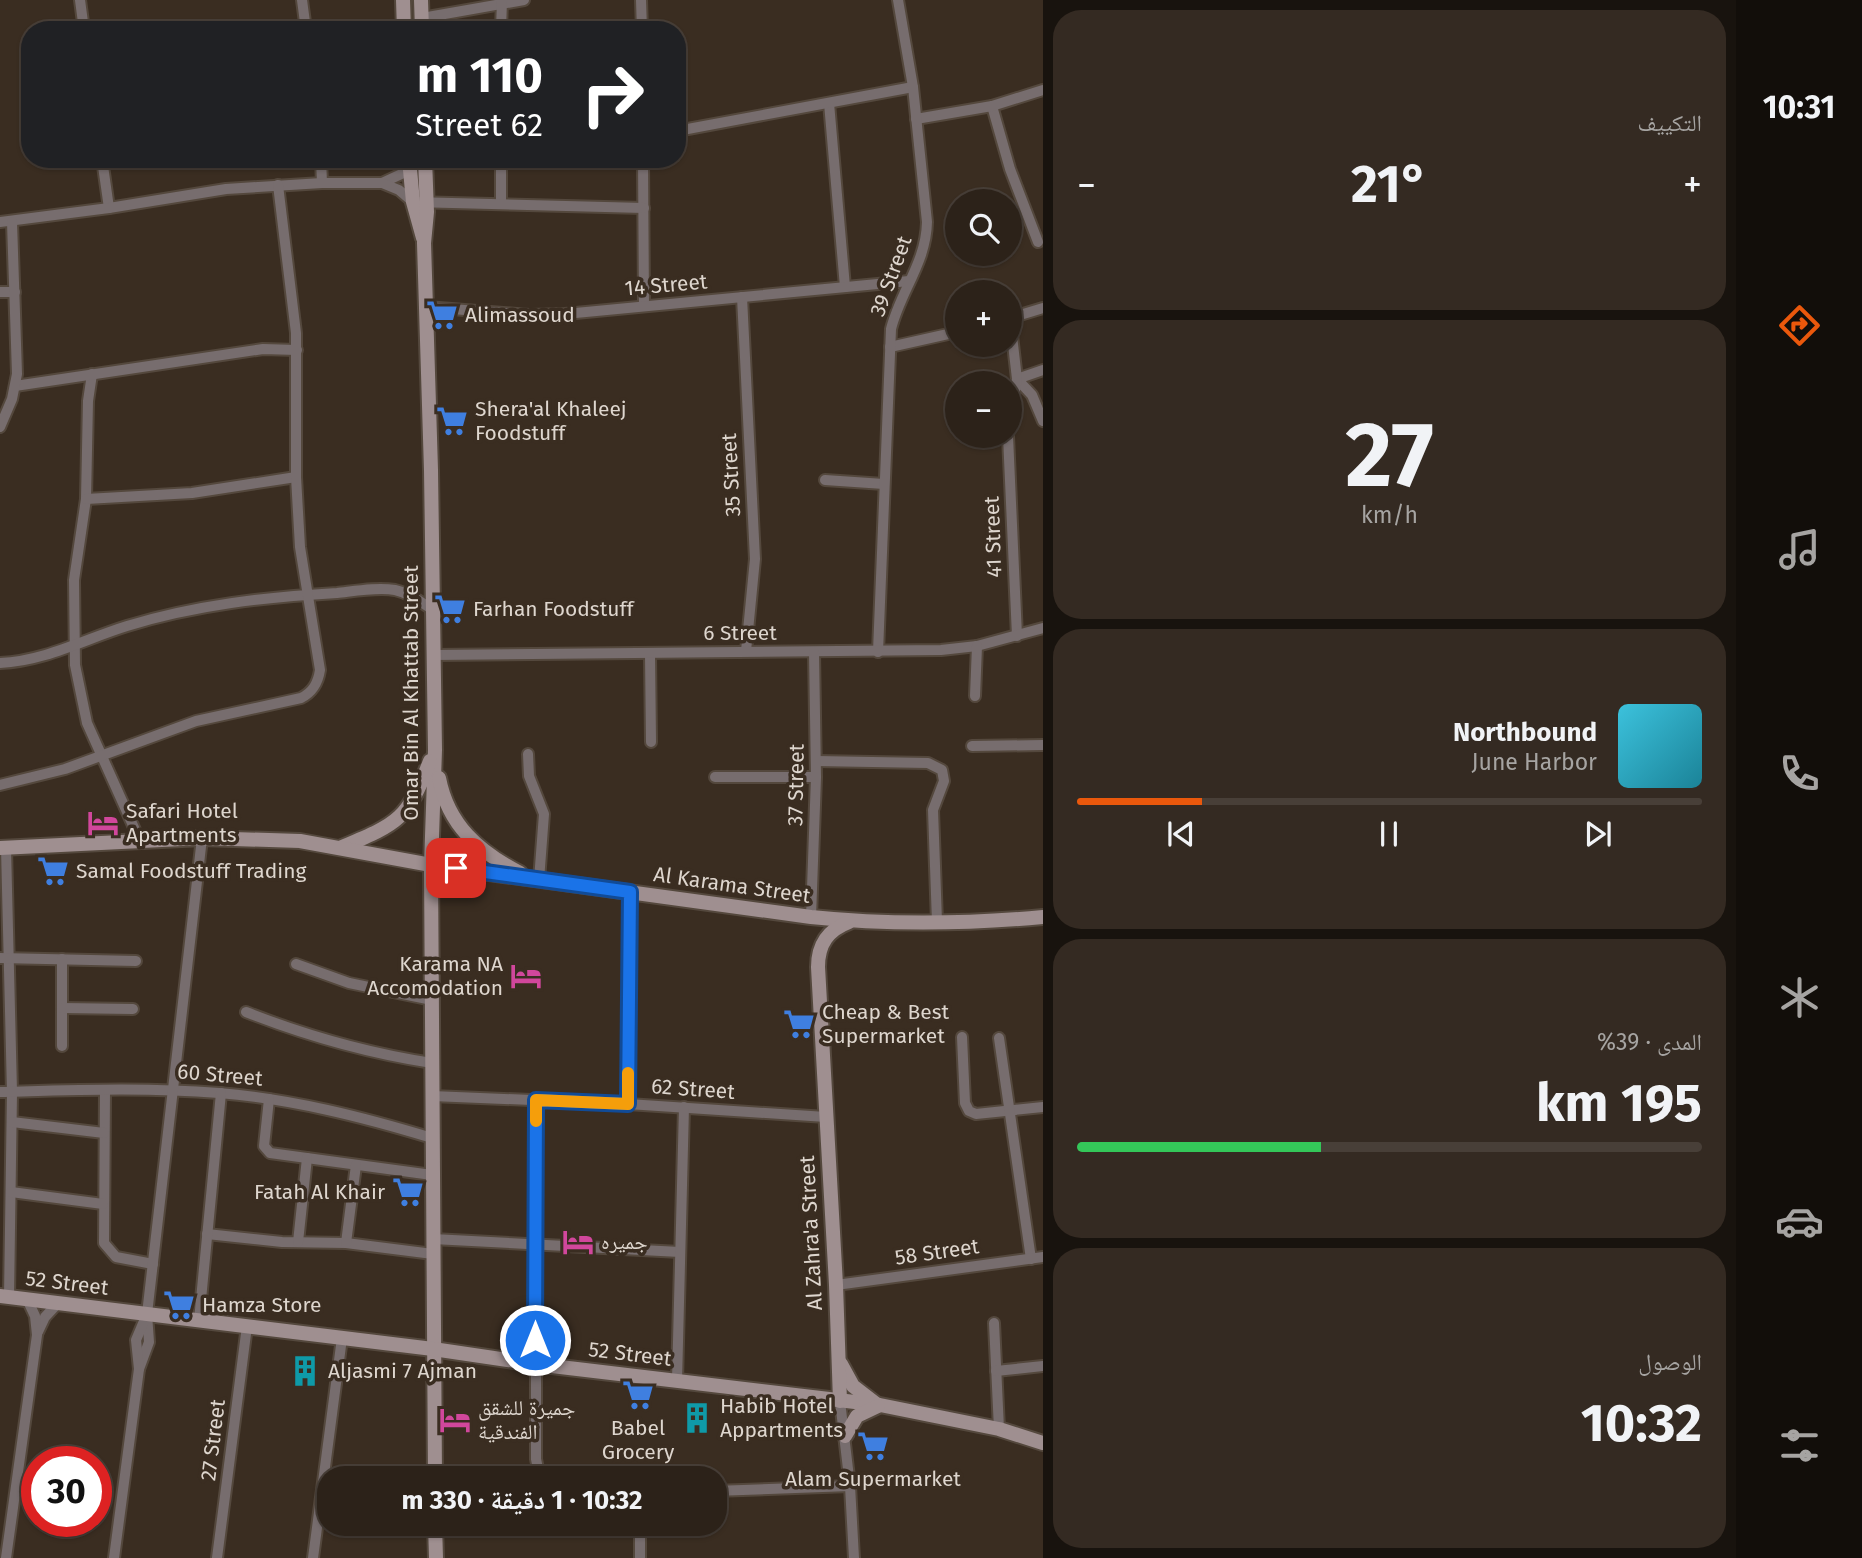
<!DOCTYPE html>
<html lang="ar">
<meta charset="utf-8">
<style>
:root{--surface:#2c2219;--page:#342a22;--text:#f1f3f6;--muted:#a6a4a2;--line:#483f38;--accent:#ea580c}
body{margin:0;font-family:"Fira Sans","Noto Naskh Arabic",sans-serif;background:var(--page);color:var(--text);direction:rtl;height:100vh;display:flex;flex-direction:column;font-size:26px;white-space:nowrap}
*{box-sizing:border-box;margin:0}
p{font-size:23px;color:var(--muted)}
.icon{flex:none;width:38px;height:38px;fill:none;stroke:currentColor;stroke-width:2;stroke-linecap:round;stroke-linejoin:round}
.map{position:relative;flex:1;overflow:hidden;direction:ltr}
.panel{display:flex;flex-direction:column;gap:10px;padding:10px;background:#18130e;width:693px}
.panel>*{flex:none}
.guide{position:absolute;left:21px;top:21px;width:665px;height:147px;border-radius:28px;box-shadow:0 2px 5px #0004,0 0 0 2px var(--line);direction:rtl;background:#202124;color:#fff;overflow:hidden}
.buttons{position:absolute;left:945px;top:189px;display:grid;gap:14px}
.buttons a{display:grid;place-items:center;width:77px;height:77px;border-radius:50%;background:var(--surface);box-shadow:0 2px 5px #0004,0 0 0 2px var(--line);font-size:35px}
.speed{position:absolute;left:21px;top:1446px;display:flex;gap:14px;font-size:35px;font-weight:700;text-align:center}
.speed>*{display:grid;place-content:center;width:91px;height:91px;border-radius:50%;background:var(--surface);box-shadow:0 2px 5px #0004,0 0 0 2px var(--line);line-height:1}
.speed .limit{border:10px solid #d22;background:#fff;color:#111}
.pin{position:absolute;display:grid;place-items:center;width:60px;height:60px;color:#fff;margin:-30px;border-radius:14px;box-shadow:0 4px 10px #0006}
.me{position:absolute;width:77px;margin:-38px;rotate:0deg;stroke-linejoin:round;filter:drop-shadow(0 0 5px #0008)}
.turn{display:flex;align-items:center;gap:24px;height:147px;padding:0 28px;font-size:32px}
.turn .icon{width:91px;height:91px;stroke-width:2.5}
.turn b{display:block;font-size:49px;line-height:60px}
.big{font-size:52px;font-weight:700;line-height:1.1}
.panel .tile{flex:1;display:flex;flex-direction:column;justify-content:center;gap:10px;min-width:0;padding:0 24px;border-radius:28px;background:var(--page)}
.panel .dial{align-items:center;gap:0}
.dial b{font-size:91px;line-height:1}
.song{display:flex;align-items:center;gap:21px}
.cover{width:84px;height:84px;border-radius:10px;background:linear-gradient(135deg,hsl(190 70% 55%),hsl(190 70% 35%))}
.played{height:7px;border-radius:4px;background:linear-gradient(90deg,var(--accent) 20%,var(--line) 20%)}
.keys{display:flex;justify-content:space-around;direction:ltr}
.heat{display:flex;justify-content:space-between;align-items:center;font-size:38px;direction:ltr}
.charge{height:10px;border-radius:5px;background:linear-gradient(90deg,#34c759 39%,var(--line) 0)}
.trip{position:absolute;left:317px;top:1466px;width:410px;height:70px;border-radius:28px;background:var(--surface);box-shadow:0 2px 5px #0004,0 0 0 2px var(--line);font-weight:700;line-height:70px;text-align:center;direction:rtl}
main{display:flex;flex:1;min-height:0}
.dock{display:flex;flex-direction:column;width:126px;justify-content:space-around;align-items:center;background:#120e0a;color:var(--muted)}
.dock .icon{width:49px;height:49px}
.dock .active{color:var(--accent)}
.dock b{font-size:32px;color:var(--text)}
.map>svg:first-child{display:block}
.lines{fill:none;stroke-linecap:round;stroke-linejoin:round}
.street-casing{stroke:#54483d;stroke-width:14}
.secondary-casing{stroke:#54483d;stroke-width:18}
.street{stroke:#776d6e;stroke-width:10}
.secondary{stroke:#9f8f90;stroke-width:14}
.route-casing{stroke:#114b97;stroke-width:18}
.route{stroke:#1a73e8;stroke-width:12}
.slow{stroke:#f59e0b;stroke-width:12}
.labels{text-anchor:middle;dominant-baseline:central;stroke-width:7;stroke-linejoin:round;paint-order:stroke}
.street-label{font-size:21px;fill:#ded6ce;stroke:#3a2d21}
.poi-label{font-size:21px;fill:#ded6ce;stroke:#3a2d21;text-anchor:start}
</style>
<main>
<nav class="dock">
<b>10:31</b>
<svg class="icon active" aria-label="directions" viewBox="0 0 24 24"><path d="M12 3l9 9-9 9-9-9zM9 14v-3h6M13 9l2 2-2 2"/></svg>
<svg class="icon" aria-label="music" viewBox="0 0 24 24"><path d="M9 18V5l10-2v13"/><circle cx="6" cy="18" r="3"/><circle cx="16" cy="16" r="3"/></svg>
<svg class="icon" aria-label="phone" viewBox="0 0 24 24"><path d="M5 4h4l2 5-3 2q2 4 5 5l2-3 5 2v4C11 20 4 13 5 4z"/></svg>
<svg class="icon" aria-label="climate" viewBox="0 0 24 24"><path d="M12 3v18M4 7l16 10M4 17L20 7"/></svg>
<svg class="icon" aria-label="car" viewBox="0 0 24 24"><path d="M5 17H2v-5l4-1 3-4h7l3 4 3 1v5h-3M9 17h6M6 11h13"/><circle cx="7" cy="17" r="2"/><circle cx="17" cy="17" r="2"/></svg>
<svg class="icon" aria-label="filters" viewBox="0 0 24 24"><path d="M4 7h16M4 17h16"/><circle cx="9" cy="7" r="2"/><circle cx="15" cy="17" r="2"/></svg>
</nav>
<section class="panel">
<div class="tile"><p>التكييف</p>
<div class="heat"><a>−</a><b class="big">21°</b><a>+</a></div>
</div>
<div class="tile dial"><b>27</b><p>km/h</p></div>
<div class="tile">
<div class="song"><i class="cover"></i><div><b>Northbound</b><p>June Harbor</p></div></div>
<div class="played"></div>
<div class="keys"><svg class="icon" aria-label="previous" viewBox="0 0 24 24"><path d="M18 5L8 12l10 7zM5 5v14"/></svg><svg class="icon" aria-label="pause" viewBox="0 0 24 24"><path d="M8 5v14M16 5v14"/></svg><svg class="icon" aria-label="next" viewBox="0 0 24 24"><path d="M6 5l10 7-10 7zM19 5v14"/></svg></div>
</div>
<div class="tile"><p>المدى · 39%</p><b class="big">195 km</b><div class="charge"></div></div>
<div class="tile"><p>الوصول</p><b class="big">10:32</b></div>
</section>
<div class="map">
<svg width="1043" height="1558" viewBox="0 0 1043 1558">
<rect width="100%" height="100%" fill="#3a2d21"/>
<g class="lines">
<defs>
<g id="street">
<polyline points="80,0 84,30"/>
<polyline points="302,0 306,30"/>
<polyline points="641,0 642,30"/>
<polyline points="422,18 524,0"/>
<polyline points="501,30 502,0"/>
<polyline points="829,103 845,287"/>
<polyline points="992,106 1010,169 1038,242"/>
<polyline points="916,119 992,106 1043,90"/>
<polyline points="677,131 913,87"/>
<polyline points="102,159 109,208"/>
<polyline points="321,159 322,183"/>
<polyline points="643,159 644,306"/>
<polyline points="382,183 410,170"/>
<polyline points="501,204 501,159"/>
<polyline points="0,222 109,208 226,189 322,183 382,183 399,190 413,202 644,208"/>
<polyline points="0,292 15,292"/>
<polyline points="742,297 755,559 746,651"/>
<polyline points="426,307 529,315 565,314 909,281"/>
<polyline points="1010,318 1043,308"/>
<polyline points="890,347 957,332"/>
<polyline points="1043,370 1017,379 1032,395 1043,421"/>
<polyline points="92,374 88,401 86,499 74,580 75,665 87,723 140,841"/>
<polyline points="15,386 263,349 297,350"/>
<polyline points="1010,416 1017,379 1010,318"/>
<polyline points="0,427 12,399 17,374 12,222"/>
<polyline points="1008,436 1017,636"/>
<polyline points="825,480 884,484"/>
<polyline points="86,499 192,493 296,477"/>
<path d="M878,652L891,329C901,290 926,263 927,222L913,87L898,0"/>
<polyline points="650,654 651,742"/>
<polyline points="433,655 941,650 977,646 1043,628"/>
<path d="M0,663C45,661 85,639 127,626C195,605 266,597 337,593C355,591 377,587 395,590C409,593 421,602 433,610"/>
<polyline points="975,696 977,646"/>
<polyline points="972,746 1043,745"/>
<polyline points="528,754 529,776 544,814 539,880"/>
<polyline points="816,761 928,763 942,770 944,781 933,810 937,922"/>
<polyline points="715,777 816,777"/>
<path d="M0,785L65,769L196,721L301,698C313,692 318,683 320,670L300,547L296,477V333L278,185"/>
<polyline points="6,848 12,1092 9,1297"/>
<polyline points="811,917 816,777 814,652"/>
<polyline points="0,958 136,961"/>
<polyline points="62,959 62,1046"/>
<polyline points="296,964 349,983 432,1000"/>
<polyline points="62,1008 133,1009"/>
<path d="M246,1012C307,1036 367,1053 432,1063"/>
<polyline points="962,1037 965,1103 969,1111 976,1114 1043,1107"/>
<polyline points="999,1038 1031,1259"/>
<polyline points="105,1091 104,1243 116,1257 153,1264"/>
<path d="M0,1092C73,1090 146,1087 219,1093C292,1099 363,1117 432,1138"/>
<polyline points="432,1096 628,1104 826,1117"/>
<polyline points="269,1099 264,1146 270,1153 432,1175"/>
<polyline points="536,1100 536,1459 540,1479"/>
<polyline points="628,1104 630,892"/>
<polyline points="12,1122 104,1133"/>
<polyline points="11,1192 103,1204"/>
<polyline points="207,1234 282,1242 346,1243 433,1254"/>
<polyline points="433,1239 680,1252"/>
<polyline points="298,1242 307,1158"/>
<polyline points="346,1243 356,1165"/>
<polyline points="836,1285 1043,1257"/>
<polyline points="199,1320 221,1093"/>
<polyline points="994,1323 999,1429"/>
<polyline points="38,1332 45,1317 58,1303"/>
<polyline points="139,1369 149,1342 147,1314 202,838"/>
<polyline points="996,1371 1043,1366"/>
<polyline points="677,1381 684,1107"/>
<polyline points="840,1401 850,1486 854,1558"/>
<polyline points="714,1491 850,1486"/>
<polyline points="640,1524 640,1558"/>
<polyline points="6,1558 37,1335 35,1316 27,1299"/>
<polyline points="114,1558 139,1369 136,1340 147,1314"/>
<polyline points="217,1558 247,1326"/>
<polyline points="313,1558 342,1338"/>
</g>
<g id="secondary">
<polyline points="403,0 404,30"/>
<polyline points="421,0 422,30"/>
<polyline points="409,159 413,202 423,238"/>
<polyline points="425,159 427,212 424,243 431,470 435,750 431,865 435,1479"/>
<path d="M439,778C448,825 479,852 520,873"/>
<path d="M342,847C399,823 407,820 430,761"/>
<path d="M0,848L202,838L300,841L431,865L811,917C888,925 966,924 1043,917"/>
<polyline points="0,1296 433,1349 535,1364 880,1405 999,1429 1043,1443"/>
<polyline points="841,1364 853,1386 875,1403"/>
<path d="M840,1401L836,1285L818,967C818,944 828,930 849,922"/>
<polyline points="845,1436 857,1416 878,1406"/>
<polyline points="435,1524 436,1558"/>
</g>
</defs>
<use href="#street" class="street-casing"/>
<use href="#secondary" class="secondary-casing"/>
<use href="#street" class="street"/>
<use href="#secondary" class="secondary"/>
</g>
<g class="lines">
<defs>
<polyline id="route" points="456,868 630,892 628,1104 536,1100 535,1340"/>
</defs>
<use href="#route" class="route-casing"/>
<use href="#route" class="route"/>
<polyline class="slow" points="536,1121 536,1100 628,1104 628,1073"/>
</g>
<defs>
<symbol id="supermarket-bare" viewBox="-9 -9 18 18"><path d="M-6-5.5h2.5l.6 2H6L4.5 2H-2.5L-4.4-4H-6ZM-1.5 3.2a1.3 1.3 0 1 0 .1 0ZM3 3.2a1.3 1.3 0 1 0 .1 0Z" fill="#3f7fe0" stroke="#3a2d21" stroke-width="2.5" paint-order="stroke"/></symbol>
<symbol id="hotel-bare" viewBox="-9 -9 18 18"><path d="M-6-4.5h1.5V1H6V5H4.5V3h-9V5H-6ZM-4 0a1.8 1.8 0 1 1 3.6 0ZM.5 0V-2.5h3Q6-2.5 6 0Z" fill="#d1479c" stroke="#3a2d21" stroke-width="2.5" paint-order="stroke"/></symbol>
<symbol id="building-bare" viewBox="-9 -9 18 18"><path d="M-4-6H4V6H1V3H-1V6H-4ZM-2.5-4.3h1.7v1.8h-1.7ZM.8-4.3h1.7v1.8H.8ZM-2.5-1h1.7V.8h-1.7ZM.8-1h1.7V.8H.8Z" fill="#0f9aa8" stroke="#3a2d21" stroke-width="2.5" paint-order="stroke"/></symbol>
</defs>
<g fill-rule="evenodd">
<use href="#supermarket-bare" x="420" y="293" width="44" height="44"/>
<use href="#supermarket-bare" x="430" y="399" width="44" height="44"/>
<use href="#supermarket-bare" x="428" y="587" width="44" height="44"/>
<use href="#hotel-bare" x="81" y="801" width="44" height="44"/>
<use href="#supermarket-bare" x="31" y="849" width="44" height="44"/>
<use href="#hotel-bare" x="504" y="954" width="44" height="44"/>
<use href="#supermarket-bare" x="777" y="1002" width="44" height="44"/>
<use href="#supermarket-bare" x="386" y="1170" width="44" height="44"/>
<use href="#hotel-bare" x="556" y="1220" width="44" height="44"/>
<use href="#supermarket-bare" x="157" y="1283" width="44" height="44"/>
<use href="#building-bare" x="283" y="1349" width="44" height="44"/>
<use href="#supermarket-bare" x="616" y="1373" width="44" height="44"/>
<use href="#building-bare" x="675" y="1396" width="44" height="44"/>
<use href="#hotel-bare" x="433" y="1398" width="44" height="44"/>
<use href="#supermarket-bare" x="851" y="1424" width="44" height="44"/>
</g>
<g class="labels">
<g class="street-label">
<text transform="translate(891 276) rotate(-70)">39 Street</text>
<text transform="translate(666 285) rotate(-5)">14 Street</text>
<text transform="translate(731 475) rotate(-93)">35 Street</text>
<text transform="translate(993 537) rotate(-92)">41 Street</text>
<text x="740" y="633">6 Street</text>
<text transform="translate(411 693) rotate(-90)">Omar Bin Al Khattab Street</text>
<text transform="translate(796 785) rotate(-89)">37 Street</text>
<text transform="translate(732 885) rotate(8)">Al Karama Street</text>
<text transform="translate(220 1075) rotate(5)">60 Street</text>
<text transform="translate(693 1089) rotate(4)">62 Street</text>
<text transform="translate(811 1233) rotate(-93)">Al Zahra'a Street</text>
<text transform="translate(937 1252) rotate(-8)">58 Street</text>
<text transform="translate(67 1283) rotate(7)">52 Street</text>
<text transform="translate(630 1354) rotate(7)">52 Street</text>
<text transform="translate(213 1440) rotate(-83)">27 Street</text>
</g>
<g class="poi-label">
<text x="465" y="315">Alimassoud</text>
<text x="475" y="409">Shera'al Khaleej<tspan x="475" dy="24">Foodstuff</tspan></text>
<text x="473" y="609">Farhan Foodstuff</text>
<text x="126" y="811">Safari Hotel<tspan x="126" dy="24">Apartments</tspan></text>
<text x="76" y="871">Samal Foodstuff Trading</text>
<text x="503" y="964" text-anchor="end">Karama NA<tspan x="503" dy="24">Accomodation</tspan></text>
<text x="822" y="1012">Cheap &amp; Best<tspan x="822" dy="24">Supermarket</tspan></text>
<text x="385" y="1192" text-anchor="end">Fatah Al Khair</text>
<text x="601" y="1242">جميره</text>
<text x="202" y="1305">Hamza Store</text>
<text x="328" y="1371">Aljasmi 7 Ajman</text>
<text x="720" y="1406">Habib Hotel<tspan x="720" dy="24">Appartments</tspan></text>
<text x="478" y="1408">جميرة للشقق<tspan x="478" dy="24">الفندقية</tspan></text>
<text x="638" y="1428" text-anchor="middle">Babel<tspan x="638" dy="24">Grocery</tspan></text>
<text x="873" y="1479" text-anchor="middle">Alam Supermarket</text>
</g>
</g>
</svg>
<div class="buttons">
<a><svg class="icon" aria-label="search" viewBox="0 0 24 24"><circle cx="10" cy="10" r="6"/><path d="M15 15l6 6"/></svg></a>
<a>+</a>
<a>−</a>
</div>
<div class="speed"><div class="limit">30</div></div>
<div class="pin" style="left:456px;top:868px;background:#d93025"><svg class="icon" aria-label="arrive" viewBox="0 0 24 24"><path d="M6 21V4h12l-3 4 3 4H6"/></svg></div>
<svg class="me" style="left:535px;top:1340px" viewBox="-20 -20 40 40"><circle r="17" fill="#1a73e8" stroke="#fff" stroke-width="3"/><path d="M0-11L8 9 0 5-8 9z" fill="#fff"/></svg>
<div class="trip">10:32 · 1 دقيقة · 330 m</div>
<div class="guide">
<div class="turn"><svg class="icon" aria-label="right" viewBox="0 0 24 24"><path d="M7 20v-9h11M14 6l5 5-5 5"/></svg><div><b>110 m</b>62 Street</div></div>
</div>
</div>
</main>
